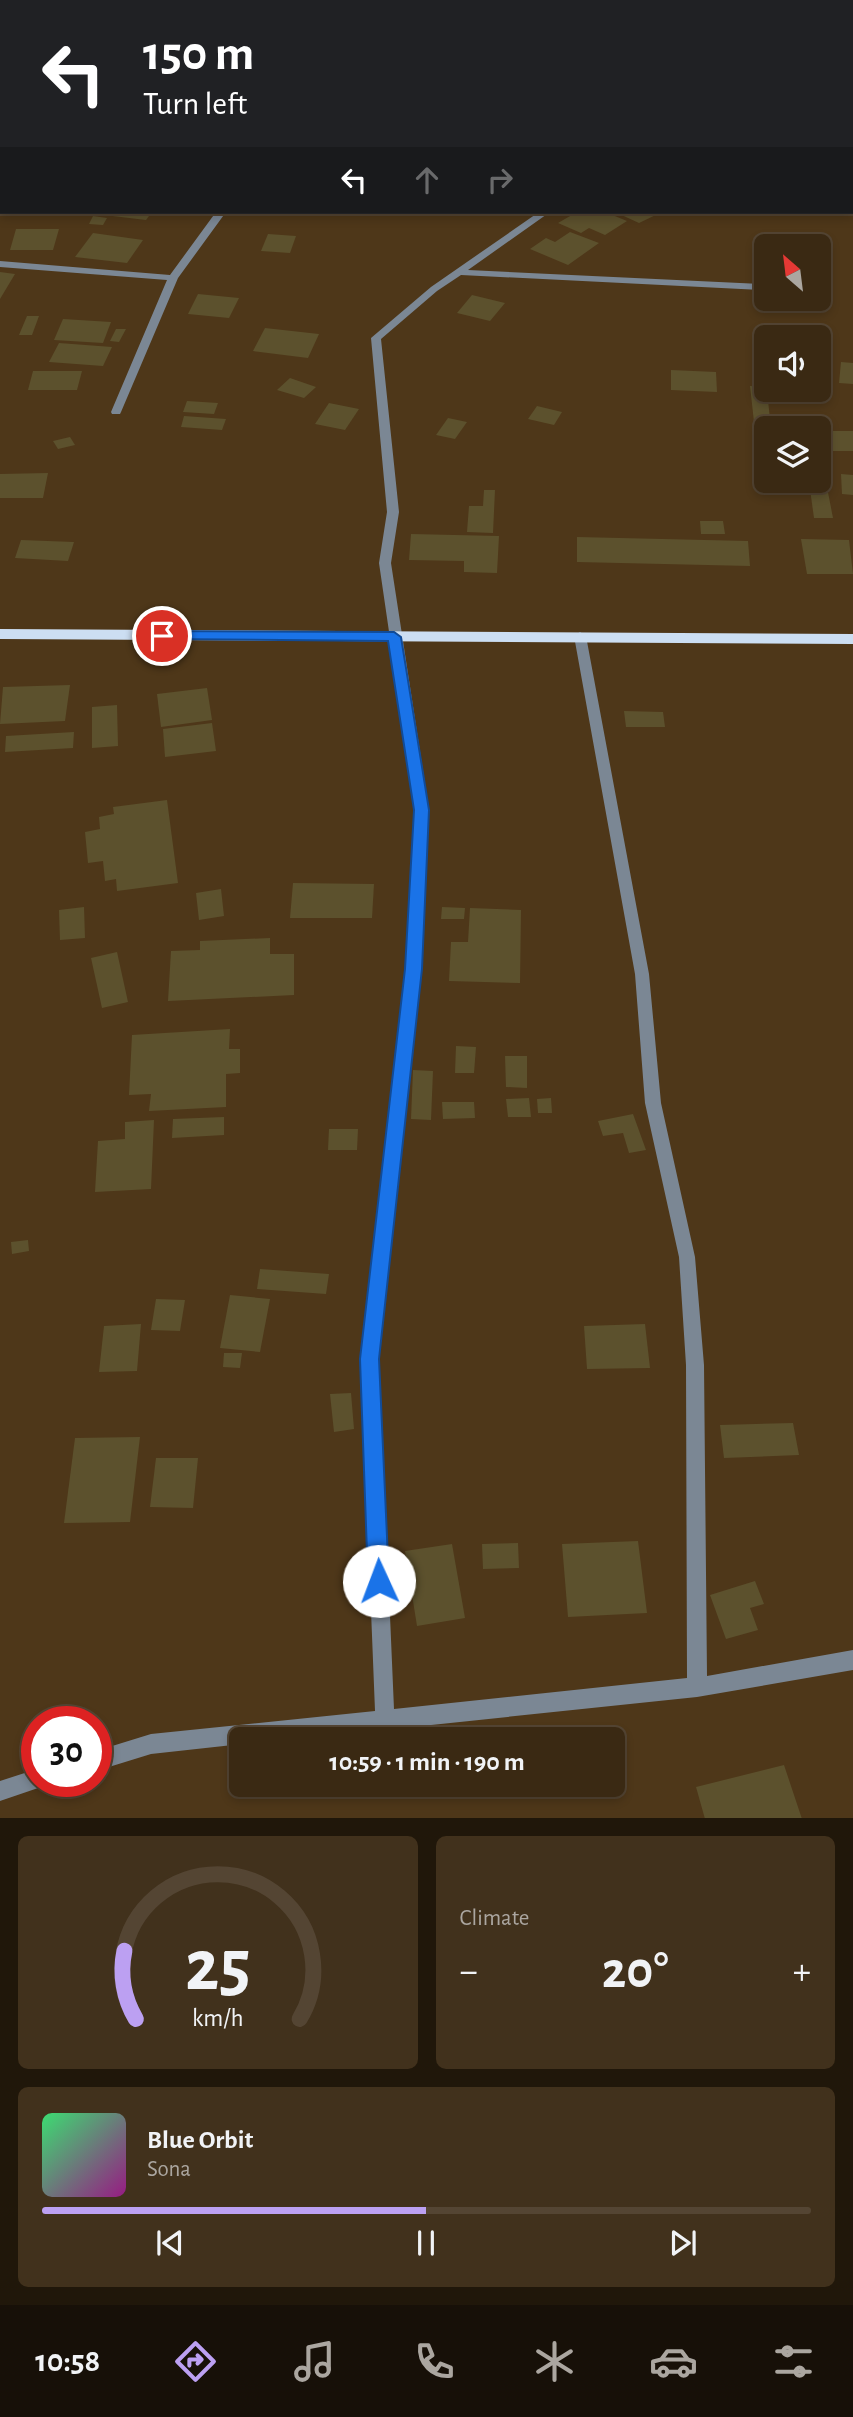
<!DOCTYPE html>
<meta charset="utf-8">
<style>
:root{--surface:#3a2913;--page:#41311c;--text:#f1f3f6;--muted:#aba6a0;--line:#544533;--accent:#bca0f2}
body{margin:0;font-family:"Alegreya Sans",sans-serif;background:var(--page);color:var(--text);height:100vh;display:flex;flex-direction:column;font-size:26px;white-space:nowrap}
*{box-sizing:border-box;margin:0}
p{font-size:23px;color:var(--muted)}
.icon{flex:none;width:38px;height:38px;fill:none;stroke:currentColor;stroke-width:2;stroke-linecap:round;stroke-linejoin:round}
.map{position:relative;height:1818px;overflow:hidden}
.drawer{display:flex;flex-direction:column;gap:18px;padding:18px;background:#20170a;flex:1}
.drawer>*{flex:none}
.top-card{position:absolute;left:0px;top:0px;width:854px;height:214px;box-shadow:0 4px 10px #0003,0 0 0 2px var(--line);background:#202124;color:#fff;overflow:hidden}
.needle{width:46px;rotate:332deg}
.controls{position:absolute;left:754px;top:234px;display:grid;gap:14px}
.controls a{display:grid;place-items:center;width:77px;height:77px;border-radius:10px;background:var(--surface);box-shadow:0 4px 10px #0003,0 0 0 2px var(--line);font-size:35px}
.speed{position:absolute;left:21px;top:1706px;display:flex;gap:14px;font-size:35px;font-weight:700;text-align:center}
.speed>*{display:grid;place-content:center;width:91px;height:91px;border-radius:50%;background:var(--surface);box-shadow:0 4px 10px #0003,0 0 0 2px var(--line);line-height:1}
.speed .limit{border:10px solid #d22;background:#fff;color:#111}
.pin{position:absolute;display:grid;place-items:center;width:60px;height:60px;color:#fff;margin:-30px;border:4px solid #fff;border-radius:50%;box-shadow:0 2px 7px #0007}
.me{position:absolute;width:77px;margin:-38px;rotate:358deg;stroke-linejoin:round;filter:drop-shadow(0 0 5px #0008)}
.turn{display:flex;align-items:center;gap:24px;height:147px;padding:0 28px;font-size:32px}
.turn .icon{width:91px;height:91px;stroke-width:2.5}
.turn b{display:block;font-size:49px;line-height:60px}
.lanes{display:flex;align-items:center;height:66px;padding:0 28px;background:#0003;justify-content:center;gap:35px;direction:ltr}
.lanes .off{opacity:.35}
.big{font-size:52px;font-weight:700;line-height:1.1}
.drawer .card{flex:1;display:flex;flex-direction:column;justify-content:center;gap:10px;min-width:0;padding:0 24px;border-radius:10px;background:var(--page)}
.drawer .dial{align-items:center;gap:0}
.dial svg{height:182px;overflow:visible;fill:none;stroke:var(--line);stroke-width:7;stroke-linecap:round;text-anchor:middle}
.dial text{fill:var(--text);stroke:none}
.song{display:flex;align-items:center;gap:21px}
.cover{width:84px;height:84px;border-radius:10px;background:linear-gradient(135deg,hsl(140 70% 55%),hsl(310 70% 35%))}
.played{height:7px;border-radius:4px;background:linear-gradient(90deg,var(--accent) 50%,var(--line) 50%)}
.keys{display:flex;justify-content:space-around;direction:ltr}
.heat{display:flex;justify-content:space-between;align-items:center;font-size:38px;direction:ltr}
.drawer .tiles{flex:1;display:grid;gap:18px;grid-template-columns:1fr 1fr}
.card:last-child{grid-column:span 2}
.trip{position:absolute;left:229px;top:1727px;width:396px;height:70px;border-radius:10px;background:var(--surface);box-shadow:0 4px 10px #0003,0 0 0 2px var(--line);font-weight:700;line-height:70px;text-align:center}
.tab-bar{display:flex;height:112px;justify-content:space-around;align-items:center;background:#171008;color:var(--muted)}
.tab-bar .icon{width:49px;height:49px}
.tab-bar .on{color:var(--accent)}
.tab-bar b{font-size:32px;color:var(--text)}
.map>svg:first-child{display:block}
.building{fill:#5c512d}
.lines{fill:none;stroke-linecap:round;stroke-linejoin:round}
.minor{fill:#7b8794;fill-rule:evenodd}
.trunk{fill:#ccdef2;fill-rule:evenodd}
.route{fill:#1a73e8;stroke:#114b97;stroke-width:2}
</style>
<div class="map">
<svg width="853" height="1819" viewBox="0 0 853 1819">
<rect width="100%" height="100%" fill="#4e3719"/>
<g class="building">
<polygon points="106,212 152,212 146,220 104,215"/>
<polygon points="577,212 605,212 627,221 605,235 589,228 581,233 558,223"/>
<polygon points="615,212 662,212 639,223"/>
<polygon points="93,216 107,218 103,225 89,224"/>
<polygon points="16,229 59,229 53,250 10,250"/>
<polygon points="570,232 599,243 568,265 530,249 546,238 555,242"/>
<polygon points="93,233 143,240 127,263 75,257"/>
<polygon points="268,234 296,236 290,253 261,251"/>
<polygon points="0,272 15,274 0,299"/>
<polygon points="198,294 239,298 229,318 188,314"/>
<polygon points="472,295 505,303 490,321 457,313"/>
<polygon points="27,316 39,316 32,335 19,335"/>
<polygon points="63,319 111,322 103,343 54,340"/>
<polygon points="265,328 319,334 308,358 253,351"/>
<polygon points="116,329 126,329 119,342 110,341"/>
<polygon points="59,343 112,347 103,366 49,362"/>
<polygon points="841,362 853,363 853,384 839,383"/>
<polygon points="671,370 716,372 717,392 671,390"/>
<polygon points="33,371 82,371 77,390 28,390"/>
<polygon points="290,378 316,387 304,398 277,390"/>
<polygon points="750,386 766,387 766,390 800,390 802,401 768,400 771,429 755,431"/>
<polygon points="187,401 218,403 214,414 183,412"/>
<polygon points="329,403 359,409 345,430 315,424"/>
<polygon points="537,406 562,412 554,425 528,419"/>
<polygon points="184,416 226,419 222,430 181,427"/>
<polygon points="448,418 467,422 455,439 436,435"/>
<rect x="819" y="431" width="34" height="20"/>
<polygon points="70,437 75,445 58,449 53,441"/>
<polygon points="48,473 43,498 0,498 0,474"/>
<polygon points="841,474 853,475 853,495 842,494"/>
<polygon points="809,482 826,482 833,518 814,518"/>
<polygon points="484,490 495,490 493,533 467,532 469,506 483,506"/>
<polygon points="700,521 723,521 725,534 701,534"/>
<polygon points="411,534 499,536 497,573 464,572 464,561 409,560"/>
<polygon points="577,537 748,541 750,566 577,562"/>
<polygon points="801,539 849,540 853,574 807,574"/>
<polygon points="21,540 74,542 68,561 15,558"/>
<polygon points="70,685 65,721 0,724 3,687"/>
<polygon points="207,688 212,720 161,727 157,694"/>
<polygon points="117,705 118,746 92,748 92,707"/>
<polygon points="624,711 663,712 665,727 626,727"/>
<polygon points="212,723 216,751 165,757 163,729"/>
<polygon points="74,732 73,748 5,752 6,736"/>
<polygon points="167,800 178,883 117,891 116,879 105,881 103,861 88,863 85,832 100,829 99,817 114,814 113,807"/>
<polygon points="293,883 374,884 372,918 290,918"/>
<polygon points="221,889 224,916 199,920 196,893"/>
<polygon points="84,907 85,938 60,940 59,910"/>
<polygon points="442,907 465,908 464,919 441,919"/>
<polygon points="470,908 521,910 520,983 449,981 451,942 468,942"/>
<polygon points="270,938 270,954 294,954 294,995 168,1001 171,951 200,950 200,941"/>
<polygon points="117,952 128,1002 102,1008 91,958"/>
<polygon points="230,1029 229,1049 240,1049 240,1073 226,1074 226,1107 149,1111 151,1094 129,1095 132,1035"/>
<polygon points="456,1046 476,1047 474,1073 455,1073"/>
<polygon points="505,1056 527,1056 527,1088 506,1087"/>
<polygon points="413,1070 433,1071 431,1120 411,1119"/>
<polygon points="529,1098 531,1117 508,1117 506,1099"/>
<polygon points="551,1098 552,1113 538,1113 537,1099"/>
<polygon points="442,1102 474,1102 475,1118 443,1119"/>
<polygon points="633,1114 646,1150 629,1153 623,1133 603,1136 598,1121"/>
<polygon points="224,1117 224,1135 172,1138 173,1119"/>
<polygon points="154,1120 151,1189 95,1192 98,1141 125,1139 125,1122"/>
<polygon points="329,1129 358,1129 357,1150 328,1150"/>
<polygon points="28,1240 29,1251 12,1254 11,1242"/>
<polygon points="260,1269 329,1274 326,1294 257,1289"/>
<polygon points="230,1295 270,1299 260,1352 220,1348"/>
<polygon points="156,1299 185,1300 180,1331 151,1330"/>
<polygon points="141,1324 137,1371 99,1372 104,1326"/>
<polygon points="645,1324 650,1368 587,1369 584,1326"/>
<polygon points="224,1353 242,1353 240,1368 223,1367"/>
<polygon points="351,1393 354,1429 334,1432 330,1394"/>
<polygon points="793,1423 799,1455 724,1458 720,1425"/>
<polygon points="140,1437 130,1522 64,1523 75,1438"/>
<polygon points="156,1458 198,1458 193,1508 150,1507"/>
<polygon points="638,1541 647,1613 568,1617 562,1544"/>
<polygon points="518,1543 519,1568 483,1569 482,1544"/>
<polygon points="452,1544 465,1618 417,1626 405,1551"/>
<polygon points="755,1581 764,1604 750,1608 758,1630 726,1639 710,1595"/>
<polygon points="784,1765 802,1819 705,1819 696,1787"/>
</g>
<g class="lines">
<g class="minor">
<polygon points="378,0 386,0 377,2"/>
<polygon points="441,0 460,0 463,2 443,2"/>
<rect x="852" y="43" width="1" height="5"/>
<rect x="852" y="72" width="1" height="6"/>
<polygon points="216,212 226,212 178,278 121,412 120,414 112,414 111,412 167,280 0,267 0,261 170,275"/>
<polygon points="539,212 550,212 468,270 761,284 766,287 761,290 461,275 437,291 381,339 399,512 391,563 429,810 420,969 379,1359 394,1709 687,1678 686,1365 679,1257 645,1103 635,974 574,636 580,632 586,636 649,974 661,1103 695,1257 704,1365 707,1676 853,1650 853,1670 697,1697 288,1740 242,1740 242,1744 151,1754 96,1771 96,1751 151,1734 375,1711 361,1359 406,969 415,810 379,563 387,512 371,338 431,287"/>
<polygon points="37,1769 37,1782 46,1782 44,1786 0,1801 0,1781"/>
</g>
<polygon class="trunk" points="0,629 853,634 853,644 0,639"/>
</g>
<polygon class="route" points="162,631 394,632 401,637 429,810 422,969 379,1359 389,1581 386,1589 379,1592 371,1589 368,1581 360,1359 405,969 414,810 388,641 157,639 155,636"/>
</svg>
<div class="controls">
<a><svg class="needle" viewBox="-14 -14 28 28"><path d="M0-13l5 13h-10z" fill="#e53935"/><path d="M0 13l5-13h-10z" fill="#aba6a0"/></svg></a>
<a><svg class="icon" aria-label="sound" viewBox="0 0 24 24"><path d="M4 9h4l5-4v14l-5-4H4zM17 9q2 3 0 6"/></svg></a>
<a><svg class="icon" aria-label="layers" viewBox="0 0 24 24"><path d="M12 4l9 5-9 5-9-5zM3 14l9 5 9-5"/></svg></a>
</div>
<div class="speed"><div class="limit">30</div></div>
<div class="pin" style="left:162px;top:636px;background:#d93025"><svg class="icon" aria-label="arrive" viewBox="0 0 24 24"><path d="M6 21V4h12l-3 4 3 4H6"/></svg></div>
<svg class="me" style="left:379px;top:1581px" viewBox="-20 -20 40 40"><circle r="19" fill="#fff"/><path d="M0-13L10 11 0 6-10 11z" fill="#1a73e8"/></svg>
<div class="trip">10:59 · 1 min · 190 m</div>
<div class="top-card">
<div class="turn"><svg class="icon" aria-label="left" viewBox="0 0 24 24"><path d="M17 20v-9H6M10 6l-5 5 5 5"/></svg><div><b>150 m</b>Turn left</div></div>
<div class="lanes"><svg class="icon" aria-label="left" viewBox="0 0 24 24"><path d="M17 20v-9H6M10 6l-5 5 5 5"/></svg><svg class="icon off" aria-label="ahead" viewBox="0 0 24 24"><path d="M12 20V5M6 11l6-6 6 6"/></svg><svg class="icon off" aria-label="right" viewBox="0 0 24 24"><path d="M7 20v-9h11M14 6l5 5-5 5"/></svg></div>
</div>
</div>
<section class="drawer">
<div class="tiles">
<div class="card dial"><svg viewBox="0 0 100 80">
<path d="M14 69A42 42 0 1 1 86 69"/>
<path d="M14 69A42 42 0 0 1 9 39" stroke="#bca0f2"/>
<text x="50" y="56" font-size="32" font-weight="700">25</text>
<text x="50" y="72" font-size="11">km/h</text>
</svg></div>
<div class="card"><p>Climate</p>
<div class="heat"><a>−</a><b class="big">20°</b><a>+</a></div>
</div>
<div class="card">
<div class="song"><i class="cover"></i><div><b>Blue Orbit</b><p>Sona</p></div></div>
<div class="played"></div>
<div class="keys"><svg class="icon" aria-label="previous" viewBox="0 0 24 24"><path d="M18 5L8 12l10 7zM5 5v14"/></svg><svg class="icon" aria-label="pause" viewBox="0 0 24 24"><path d="M8 5v14M16 5v14"/></svg><svg class="icon" aria-label="next" viewBox="0 0 24 24"><path d="M6 5l10 7-10 7zM19 5v14"/></svg></div>
</div>
</div>
</section>
<nav class="tab-bar">
<b>10:58</b>
<svg class="icon on" aria-label="directions" viewBox="0 0 24 24"><path d="M12 3l9 9-9 9-9-9zM9 14v-3h6M13 9l2 2-2 2"/></svg>
<svg class="icon" aria-label="music" viewBox="0 0 24 24"><path d="M9 18V5l10-2v13"/><circle cx="6" cy="18" r="3"/><circle cx="16" cy="16" r="3"/></svg>
<svg class="icon" aria-label="phone" viewBox="0 0 24 24"><path d="M5 4h4l2 5-3 2q2 4 5 5l2-3 5 2v4C11 20 4 13 5 4z"/></svg>
<svg class="icon" aria-label="climate" viewBox="0 0 24 24"><path d="M12 3v18M4 7l16 10M4 17L20 7"/></svg>
<svg class="icon" aria-label="car" viewBox="0 0 24 24"><path d="M5 17H2v-5l4-1 3-4h7l3 4 3 1v5h-3M9 17h6M6 11h13"/><circle cx="7" cy="17" r="2"/><circle cx="17" cy="17" r="2"/></svg>
<svg class="icon" aria-label="filters" viewBox="0 0 24 24"><path d="M4 7h16M4 17h16"/><circle cx="9" cy="7" r="2"/><circle cx="15" cy="17" r="2"/></svg>
</nav>
